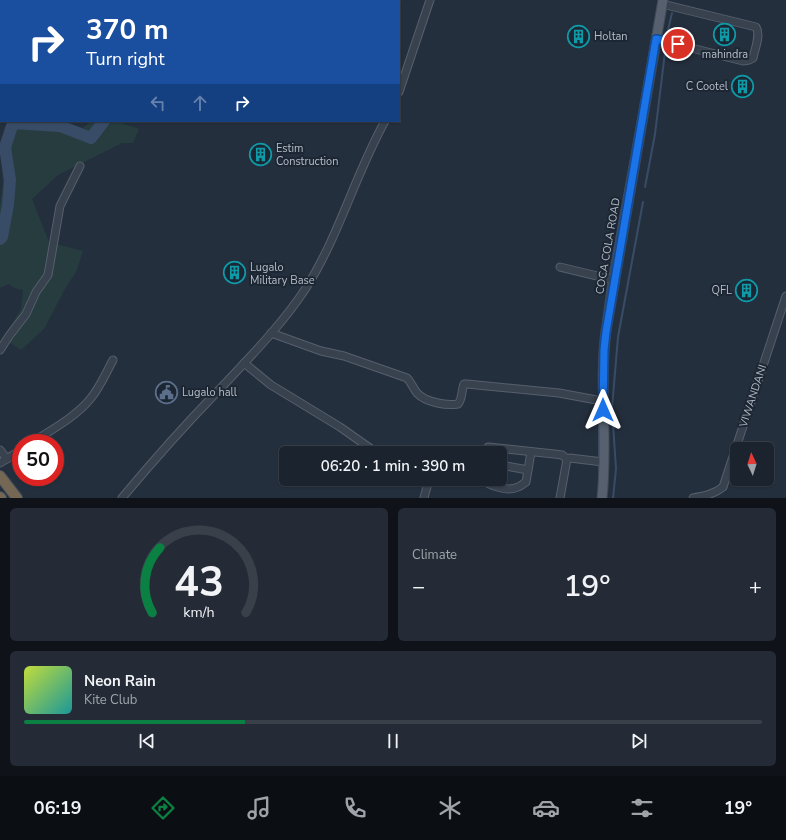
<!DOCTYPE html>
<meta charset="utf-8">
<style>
:root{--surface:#1b232e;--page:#242b36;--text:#f1f3f6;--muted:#a0a4aa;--line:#39404a;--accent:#0b8043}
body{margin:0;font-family:"Nunito Sans",sans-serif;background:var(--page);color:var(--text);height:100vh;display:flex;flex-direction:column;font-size:15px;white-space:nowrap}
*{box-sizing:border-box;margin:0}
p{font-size:13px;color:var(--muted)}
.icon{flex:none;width:22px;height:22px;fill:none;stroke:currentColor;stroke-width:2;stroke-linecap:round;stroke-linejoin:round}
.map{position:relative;height:498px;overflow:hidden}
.drawer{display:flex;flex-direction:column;gap:10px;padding:10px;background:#0f1319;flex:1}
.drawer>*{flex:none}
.banner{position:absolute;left:0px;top:0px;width:400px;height:122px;box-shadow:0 1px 3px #0004,0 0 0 1px var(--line);background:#1a4fa0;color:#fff;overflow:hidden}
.needle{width:26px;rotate:356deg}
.tools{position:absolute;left:730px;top:442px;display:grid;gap:8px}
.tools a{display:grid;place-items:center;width:44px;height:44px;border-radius:6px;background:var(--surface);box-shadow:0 1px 3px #0004,0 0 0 1px var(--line);font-size:20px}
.speed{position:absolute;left:12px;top:434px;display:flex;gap:8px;font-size:20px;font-weight:700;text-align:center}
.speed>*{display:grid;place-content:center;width:52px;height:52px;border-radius:50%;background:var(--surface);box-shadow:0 1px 3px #0004,0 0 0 1px var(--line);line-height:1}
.speed .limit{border:6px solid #d22;background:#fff;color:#111}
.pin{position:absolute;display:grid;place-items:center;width:34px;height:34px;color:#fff;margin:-17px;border:2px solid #fff;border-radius:50%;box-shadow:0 1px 4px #0007}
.me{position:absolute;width:44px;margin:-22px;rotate:0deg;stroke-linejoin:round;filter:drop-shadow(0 0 3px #0008)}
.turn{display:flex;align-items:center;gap:14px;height:84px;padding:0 20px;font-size:18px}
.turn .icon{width:52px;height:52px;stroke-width:2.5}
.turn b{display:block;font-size:28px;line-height:34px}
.lanes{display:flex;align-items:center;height:38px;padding:0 20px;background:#0003;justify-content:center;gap:20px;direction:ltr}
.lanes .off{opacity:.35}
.big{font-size:30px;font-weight:600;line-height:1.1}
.drawer .widget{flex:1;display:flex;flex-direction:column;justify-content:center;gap:6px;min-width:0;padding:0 14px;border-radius:6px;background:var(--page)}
.drawer .dial{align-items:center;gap:0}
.dial svg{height:104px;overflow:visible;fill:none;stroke:var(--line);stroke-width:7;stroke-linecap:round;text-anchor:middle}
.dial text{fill:var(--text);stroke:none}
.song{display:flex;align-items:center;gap:12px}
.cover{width:48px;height:48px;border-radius:6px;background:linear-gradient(135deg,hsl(70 70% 55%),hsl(180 70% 35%))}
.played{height:4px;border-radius:2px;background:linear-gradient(90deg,var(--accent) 30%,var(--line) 30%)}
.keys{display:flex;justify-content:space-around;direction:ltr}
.heat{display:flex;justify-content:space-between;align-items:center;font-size:22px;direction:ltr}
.drawer .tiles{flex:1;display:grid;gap:10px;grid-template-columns:1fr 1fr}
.widget:last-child{grid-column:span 2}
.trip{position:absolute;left:279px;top:446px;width:228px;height:40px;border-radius:6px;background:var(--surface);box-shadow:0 1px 3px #0004,0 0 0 1px var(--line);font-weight:600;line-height:40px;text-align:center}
.tab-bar{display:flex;height:64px;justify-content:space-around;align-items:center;background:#0b0e12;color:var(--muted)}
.tab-bar .icon{width:28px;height:28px}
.tab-bar .current{color:var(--accent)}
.tab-bar b{font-size:18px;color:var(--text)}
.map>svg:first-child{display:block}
.green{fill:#263c3f}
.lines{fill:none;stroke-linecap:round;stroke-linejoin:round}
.stream{stroke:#394c67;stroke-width:2}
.river{stroke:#394c67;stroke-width:12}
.minor-casing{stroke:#565f6c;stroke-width:9}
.major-casing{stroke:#414a57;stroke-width:11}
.highway-casing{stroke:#434c59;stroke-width:12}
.minor{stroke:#38414e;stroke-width:7}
.major{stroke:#56606e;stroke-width:9}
.highway{stroke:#746855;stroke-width:10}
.route-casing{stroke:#114b97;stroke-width:10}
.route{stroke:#1a73e8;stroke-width:7}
.labels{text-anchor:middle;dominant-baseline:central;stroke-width:4;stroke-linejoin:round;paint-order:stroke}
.poi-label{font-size:11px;fill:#b4bcc9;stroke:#1d2633;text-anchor:start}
.street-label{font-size:11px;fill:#b4bcc9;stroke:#1d2633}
</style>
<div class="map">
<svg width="786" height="498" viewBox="0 0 786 498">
<rect width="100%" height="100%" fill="#242f3e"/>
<polygon class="green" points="10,121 46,121 71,137 92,121 115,121 139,129 133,143 122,143 58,175 32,199 49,242 83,251 77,270 65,289 44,329 21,350 3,338 21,309 23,290 14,288 9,284 0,288 0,204 3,184 0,144"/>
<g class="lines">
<g class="stream">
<polyline points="666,39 672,13"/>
<polyline points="649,55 653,34"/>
<polyline points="645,187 655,134 666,44"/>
<polyline points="603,321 609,278 641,103"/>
<polyline points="599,373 600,343"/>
<polyline points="599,414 599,458"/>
<polyline points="599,477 599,466"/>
<polyline points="613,498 616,469 612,408 618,337 643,202"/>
</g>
<g class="river">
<polyline points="158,1 159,0"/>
<polyline points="0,239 2,237 8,205 10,180 5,147 13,123 60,126 91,138 104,121"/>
</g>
<defs>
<g id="minor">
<polyline points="10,1 11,0"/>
<polyline points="0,11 1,10"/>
<path d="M656,39L743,61L749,60L753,58C755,48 761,35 756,27L662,4"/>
<polyline points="399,92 430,0"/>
<polyline points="560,267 614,280"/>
<path d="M271,333L321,351L344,356L407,378C412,383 413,389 418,394C426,402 446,406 458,404C463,398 461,391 464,384H467L559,393L602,401"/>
<polyline points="0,350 9,336 26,314 36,292 48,275 60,206 80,166"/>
<polyline points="244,363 271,385 340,427 377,453"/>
<path d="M31,443C51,430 76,417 91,398C100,387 106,373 113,360"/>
<polyline points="0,450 7,459"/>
<polyline points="459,453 472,451"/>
<polyline points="484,453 488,447 554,454 562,455 567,459"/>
<polyline points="0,463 21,450"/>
<polyline points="500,465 528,470"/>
<path d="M482,479C490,486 508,492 518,487C521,486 524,483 526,482L531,452"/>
<path d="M122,498C152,462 184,426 217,392C248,359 281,326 306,288C339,236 355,175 385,121"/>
<polyline points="424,498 429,479"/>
<polyline points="560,498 567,459 570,458 603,462"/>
<path d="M693,498C705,496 714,494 723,487L786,296"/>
</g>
<path id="major" d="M602,498C608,443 599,387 606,331L663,0"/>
<g id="highway">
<polyline points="0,476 17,498"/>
<polyline points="0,497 1,498"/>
</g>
</defs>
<use href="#minor" class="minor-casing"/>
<use href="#major" class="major-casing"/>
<use href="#highway" class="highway-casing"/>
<use href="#minor" class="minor"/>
<use href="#major" class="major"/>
<use href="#highway" class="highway"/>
</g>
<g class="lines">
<defs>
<polyline id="route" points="603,410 604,350 606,332 656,39 678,44"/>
</defs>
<use href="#route" class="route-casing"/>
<use href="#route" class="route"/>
</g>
<defs>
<symbol id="building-ring" viewBox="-11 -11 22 22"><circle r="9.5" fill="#1d2633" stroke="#0f9aa8" stroke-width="1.5"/><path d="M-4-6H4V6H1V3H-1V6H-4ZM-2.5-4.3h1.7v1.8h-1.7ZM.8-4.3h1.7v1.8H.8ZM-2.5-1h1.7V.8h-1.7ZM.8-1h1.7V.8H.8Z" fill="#0f9aa8"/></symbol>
<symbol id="civic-ring" viewBox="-11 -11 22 22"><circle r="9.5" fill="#1d2633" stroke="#5c6f8a" stroke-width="1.5"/><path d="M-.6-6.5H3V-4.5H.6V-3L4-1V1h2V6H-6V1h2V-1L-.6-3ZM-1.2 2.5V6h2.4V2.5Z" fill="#5c6f8a"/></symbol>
</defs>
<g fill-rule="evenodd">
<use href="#building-ring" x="712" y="22" width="25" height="25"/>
<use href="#building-ring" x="566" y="24" width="25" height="25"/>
<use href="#building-ring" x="730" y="74" width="25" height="25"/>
<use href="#building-ring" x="248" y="142" width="25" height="25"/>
<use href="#building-ring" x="222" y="260" width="25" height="25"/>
<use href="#building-ring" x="734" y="278" width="25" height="25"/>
<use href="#civic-ring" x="154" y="380" width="25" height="25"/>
</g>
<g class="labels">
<g class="poi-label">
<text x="594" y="36">Holtan</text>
<text x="725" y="54" text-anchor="middle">mahindra</text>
<text x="728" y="86" text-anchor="end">C Cootel</text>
<text x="276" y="148">Estim<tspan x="276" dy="13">Construction</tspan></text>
<text x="250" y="267">Lugalo<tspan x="250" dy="13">Military Base</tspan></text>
<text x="732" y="290" text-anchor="end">QFL</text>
<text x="182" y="392">Lugalo hall</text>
</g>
<g class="street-label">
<text transform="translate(608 246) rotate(-80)">COCA COLA ROAD</text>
<text transform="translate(753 396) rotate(-72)">VIWANDANI</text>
</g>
</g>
</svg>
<div class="tools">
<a><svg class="needle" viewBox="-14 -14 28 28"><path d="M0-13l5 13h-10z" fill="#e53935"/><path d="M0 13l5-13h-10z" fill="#a0a4aa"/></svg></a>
</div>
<div class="speed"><div class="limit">50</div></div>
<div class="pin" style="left:678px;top:44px;background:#d93025"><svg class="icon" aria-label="arrive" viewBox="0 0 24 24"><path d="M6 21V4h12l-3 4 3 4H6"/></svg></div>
<svg class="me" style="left:603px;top:410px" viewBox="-20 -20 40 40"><path d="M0-17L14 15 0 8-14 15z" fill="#1a73e8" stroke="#fff" stroke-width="4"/></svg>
<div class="trip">06:20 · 1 min · 390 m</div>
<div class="banner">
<div class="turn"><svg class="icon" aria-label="right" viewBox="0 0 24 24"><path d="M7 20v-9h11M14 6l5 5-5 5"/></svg><div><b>370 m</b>Turn right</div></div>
<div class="lanes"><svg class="icon off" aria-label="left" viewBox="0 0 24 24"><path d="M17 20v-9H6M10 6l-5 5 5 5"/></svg><svg class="icon off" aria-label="ahead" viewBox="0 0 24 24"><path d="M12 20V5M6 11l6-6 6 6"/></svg><svg class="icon" aria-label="right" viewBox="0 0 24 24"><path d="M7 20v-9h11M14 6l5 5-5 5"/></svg></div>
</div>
</div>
<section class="drawer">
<div class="tiles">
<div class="widget dial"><svg viewBox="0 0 100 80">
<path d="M14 69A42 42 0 1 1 86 69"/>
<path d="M14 69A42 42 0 0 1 20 19" stroke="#0b8043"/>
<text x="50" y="56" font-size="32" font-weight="700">43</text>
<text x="50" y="72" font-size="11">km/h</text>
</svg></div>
<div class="widget"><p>Climate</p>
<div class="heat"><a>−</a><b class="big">19°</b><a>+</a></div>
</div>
<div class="widget">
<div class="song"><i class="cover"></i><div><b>Neon Rain</b><p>Kite Club</p></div></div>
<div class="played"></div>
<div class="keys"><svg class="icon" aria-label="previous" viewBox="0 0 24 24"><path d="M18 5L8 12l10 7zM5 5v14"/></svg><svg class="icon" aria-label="pause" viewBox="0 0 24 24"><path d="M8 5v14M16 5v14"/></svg><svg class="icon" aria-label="next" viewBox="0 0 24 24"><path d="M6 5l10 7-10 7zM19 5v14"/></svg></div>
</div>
</div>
</section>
<nav class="tab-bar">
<b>06:19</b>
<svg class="icon current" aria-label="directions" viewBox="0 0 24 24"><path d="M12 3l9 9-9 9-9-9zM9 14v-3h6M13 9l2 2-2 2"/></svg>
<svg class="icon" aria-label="music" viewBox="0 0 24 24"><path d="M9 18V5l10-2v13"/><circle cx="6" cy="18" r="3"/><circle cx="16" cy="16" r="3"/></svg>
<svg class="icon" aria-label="phone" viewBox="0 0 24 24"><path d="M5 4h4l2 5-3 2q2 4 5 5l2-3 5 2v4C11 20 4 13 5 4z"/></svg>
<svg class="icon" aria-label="climate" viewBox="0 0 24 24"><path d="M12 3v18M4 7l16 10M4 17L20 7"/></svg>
<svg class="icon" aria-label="car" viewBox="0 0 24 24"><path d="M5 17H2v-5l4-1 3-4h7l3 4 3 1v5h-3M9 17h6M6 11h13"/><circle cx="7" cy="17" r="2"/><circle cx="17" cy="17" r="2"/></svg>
<svg class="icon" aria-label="filters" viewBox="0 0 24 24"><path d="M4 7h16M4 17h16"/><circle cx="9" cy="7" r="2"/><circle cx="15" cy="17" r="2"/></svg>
<b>19°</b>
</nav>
